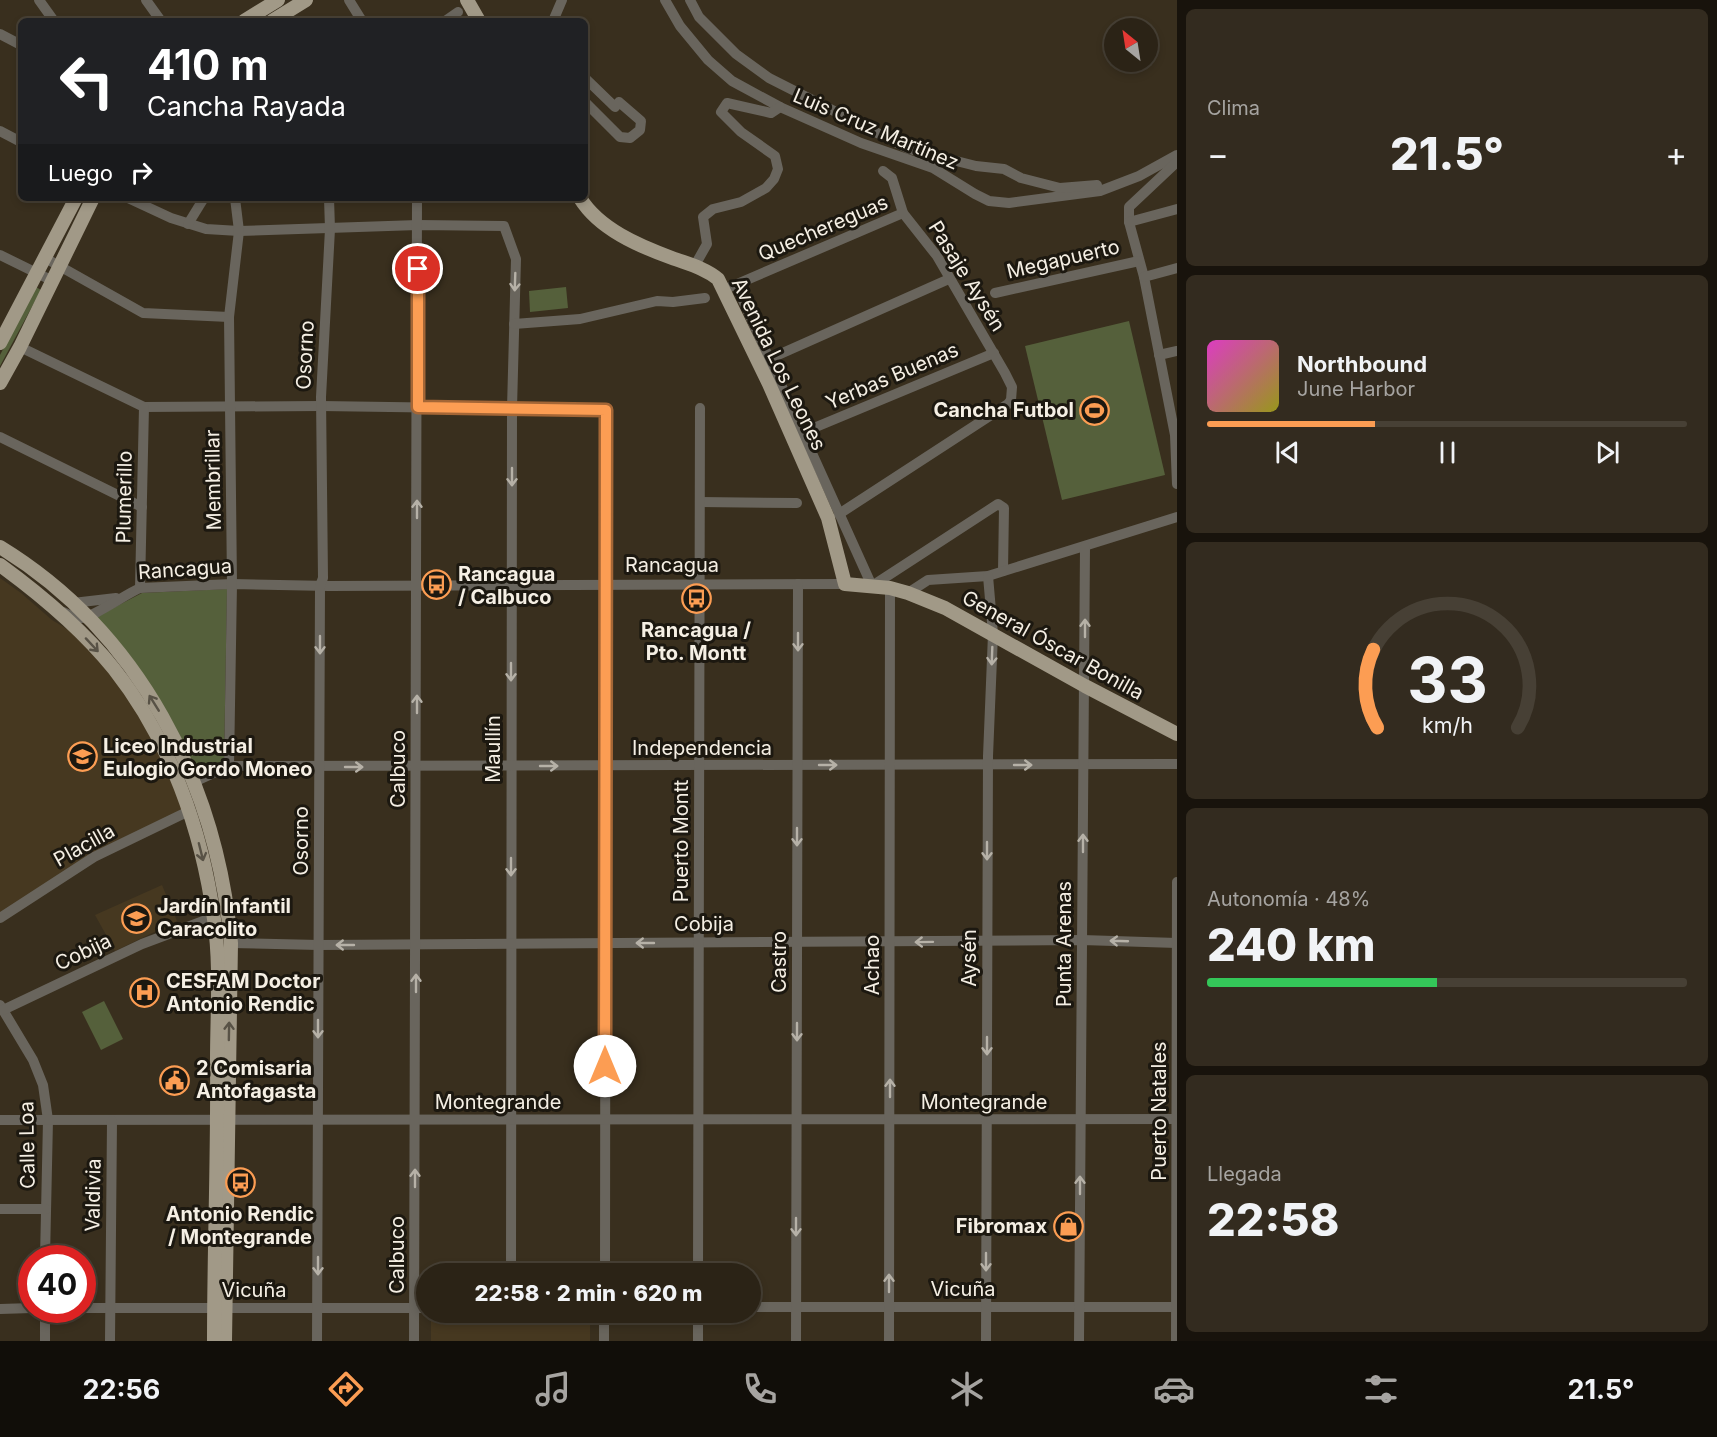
<!DOCTYPE html>
<html lang="es">
<meta charset="utf-8">
<style>
:root{--surface:#2b2316;--page:#332b1f;--text:#f1f3f6;--muted:#a6a4a1;--line:#474035;--accent:#fc9d53}
body{margin:0;font-family:Inter,sans-serif;background:var(--page);color:var(--text);height:100vh;display:flex;flex-direction:column;font-size:22px;white-space:nowrap}
*{box-sizing:border-box;margin:0}
p{font-size:20px;color:var(--muted)}
.icon{flex:none;width:33px;height:33px;fill:none;stroke:currentColor;stroke-width:2;stroke-linecap:round;stroke-linejoin:round}
.map{position:relative;flex:1;overflow:hidden}
.drawer{display:flex;flex-direction:column;gap:9px;padding:9px;background:#18130c;width:540px}
.drawer>*{flex:none}
.guide{position:absolute;left:18px;top:18px;width:570px;height:183px;border-radius:9px;box-shadow:0 3px 9px #0003,0 0 0 2px var(--line);background:#202124;color:#fff;overflow:hidden}
.needle{width:39px;rotate:330deg}
.fabs{position:absolute;left:1104px;top:18px;display:grid;gap:12px}
.fabs a{display:grid;place-items:center;width:54px;height:54px;border-radius:50%;background:var(--surface);box-shadow:0 3px 9px #0003,0 0 0 2px var(--line);font-size:30px}
.speed{position:absolute;left:18px;top:1245px;display:flex;gap:12px;font-size:30px;font-weight:700;text-align:center}
.speed>*{display:grid;place-content:center;width:78px;height:78px;border-radius:50%;background:var(--surface);box-shadow:0 3px 9px #0003,0 0 0 2px var(--line);line-height:1}
.speed .limit{border:9px solid #d22;background:#fff;color:#111}
.pin{position:absolute;display:grid;place-items:center;width:51px;height:51px;color:#fff;margin:-26px;border:3px solid #fff;border-radius:50%;box-shadow:0 2px 6px #0007}
.me{position:absolute;width:66px;margin:-33px;rotate:0deg;stroke-linejoin:round;filter:drop-shadow(0 0 4px #0008)}
.turn{display:flex;align-items:center;gap:21px;height:126px;padding:0 30px;font-size:27px}
.turn .icon{width:78px;height:78px;stroke-width:2.5}
.turn b{display:block;font-size:42px;line-height:51px}
.then{display:flex;align-items:center;height:57px;padding:0 30px;background:#0003;gap:12px;font-size:22px}
.big{font-size:45px;font-weight:800;line-height:1.1}
.drawer .card{flex:1;display:flex;flex-direction:column;justify-content:center;gap:9px;min-width:0;padding:0 21px;border-radius:9px;background:var(--page)}
.drawer .dial{align-items:center;gap:0}
.dial svg{height:156px;overflow:visible;fill:none;stroke:var(--line);stroke-width:7;stroke-linecap:round;text-anchor:middle}
.dial text{fill:var(--text);stroke:none}
.song{display:flex;align-items:center;gap:18px}
.cover{width:72px;height:72px;border-radius:9px;background:linear-gradient(135deg,hsl(310 70% 55%),hsl(60 70% 35%))}
.played{height:6px;border-radius:3px;background:linear-gradient(90deg,var(--accent) 35%,var(--line) 35%)}
.keys{display:flex;justify-content:space-around;direction:ltr}
.heat{display:flex;justify-content:space-between;align-items:center;font-size:33px;direction:ltr}
.charge{height:9px;border-radius:4px;background:linear-gradient(90deg,#34c759 48%,var(--line) 0)}
.trip{position:absolute;left:416px;top:1263px;width:345px;height:60px;border-radius:30px;background:var(--surface);box-shadow:0 3px 9px #0003,0 0 0 2px var(--line);font-weight:800;line-height:60px;text-align:center}
.dock{display:flex;height:96px;justify-content:space-around;align-items:center;background:#110e09;color:var(--muted)}
.dock .icon{width:42px;height:42px}
.dock .on{color:var(--accent)}
.dock b{font-size:27px;color:var(--text)}
main{display:flex;flex:1;min-height:0}
.map>svg:first-child{display:block}
.built{fill:#463820}
.green{fill:#55603b}
.lines{fill:none;stroke-linecap:round;stroke-linejoin:round}
.minor{stroke:#69655d;stroke-width:10}
.major{stroke:#a19987;stroke-width:14}
.oneway{stroke:#b6b1a7}
.oneway2{stroke:#585246}
.route-casing{stroke:#a46636;stroke-width:15}
.route{stroke:#fc9d53;stroke-width:10}
.labels{text-anchor:middle;dominant-baseline:central;stroke-width:6;stroke-linejoin:round;paint-order:stroke}
.street-label{font-size:20px;fill:#f5efe4;stroke:#1c1810}
.poi-label{font-size:20px;font-weight:bold;fill:#f5efe4;stroke:#1c1810;text-anchor:start}
</style>
<main>
<div class="map">
<svg width="1177" height="1341" viewBox="0 0 1177 1341">
<rect width="100%" height="100%" fill="#392f1e"/>
<g class="built">
<polygon points="0,578 21,593 52,620 84,639 134,701 186,811 0,915"/>
<polygon points="162,885 177,921 115,951 95,915"/>
<polygon points="590,1318 590,1341 431,1341 431,1320"/>
</g>
<g class="green">
<polygon points="36,287 41,290 0,366 0,355"/>
<polygon points="566,287 568,308 530,312 529,291"/>
<polygon points="1129,321 1165,475 1062,500 1025,346"/>
<polygon points="227,589 224,763 197,771 170,719 94,618 142,593"/>
<polygon points="104,1001 123,1039 101,1050 82,1012"/>
</g>
<g class="lines">
<g class="minor">
<polyline points="39,0 54,21"/>
<polyline points="146,0 161,21"/>
<polyline points="349,0 362,21"/>
<polyline points="665,0 680,26 708,60 732,81 780,107 861,143 933,168 975,194 989,201 1009,203 1100,191 1139,176 1177,155"/>
<polyline points="690,0 699,17 736,54 769,78 909,149 976,166 1004,169 1021,178 1060,188 1097,185"/>
<polyline points="445,21 458,12"/>
<polyline points="553,21 562,0"/>
<polyline points="0,34 21,45"/>
<polyline points="585,78 615,107 619,102 641,121 640,130 630,138 620,137 585,102"/>
<polyline points="0,131 21,142"/>
<polyline points="1177,162 1129,207 1129,222 1144,277 1175,435 1177,484"/>
<polyline points="128,198 171,218 206,229 239,231 418,225 504,226 516,259 512,408 511,1274"/>
<polyline points="1129,222 1177,209"/>
<polyline points="188,224 204,198"/>
<polyline points="0,255 53,281"/>
<polyline points="45,258 143,313 229,317"/>
<polyline points="694,267 707,244 703,217 713,209 741,202 766,188 774,179 778,169 775,156 741,132 721,112 727,103 771,113 780,107"/>
<polyline points="1144,277 1177,268"/>
<polyline points="736,285 872,586 998,504 1004,508 1003,571"/>
<polyline points="730,287 903,213"/>
<polyline points="995,293 1139,261"/>
<polyline points="514,324 580,319 657,301 673,302 705,298"/>
<polyline points="20,347 144,407 321,406 606,410 605,1274"/>
<polyline points="1159,355 1177,351"/>
<polyline points="769,359 949,279"/>
<polyline points="804,432 994,353"/>
<polyline points="0,437 142,507"/>
<polyline points="700,502 797,503"/>
<polyline points="839,514 1008,404 1011,400 1012,387 1005,373 937,256 903,213 892,178 883,171"/>
<polyline points="140,588 144,407"/>
<polyline points="908,593 928,580 988,576 1177,517"/>
<polyline points="73,603 116,598"/>
<path d="M63,612C69,615 75,618 81,618C92,618 126,594 140,588L232,584L329,586L845,584"/>
<polyline points="229,766 232,584 229,317 239,231 235,198"/>
<polyline points="194,782 229,766 1177,764"/>
<polyline points="0,918 94,857 189,811"/>
<polyline points="231,943 319,945 1082,940 1177,943"/>
<polyline points="0,1005 33,1060 43,1085 48,1120 45,1258"/>
<polyline points="3,1010 142,944 206,920 214,920"/>
<polyline points="0,1120 1177,1119"/>
<polyline points="0,1209 46,1209"/>
<polyline points="698,1274 700,408"/>
<polyline points="750,1307 1177,1307"/>
<polyline points="82,1308 426,1308"/>
<polyline points="0,1309 32,1308"/>
<polyline points="45,1341 45,1310"/>
<polyline points="110,1341 112,1121"/>
<polyline points="317,1341 320,586 323,578 321,397 330,229 329,198"/>
<polyline points="414,1341 417,198"/>
<polyline points="604,1341 604,1312"/>
<polyline points="698,1341 698,1312"/>
<polyline points="796,1341 798,584"/>
<polyline points="889,1341 890,588"/>
<polyline points="986,1341 988,756 993,634 988,576"/>
<polyline points="1079,1341 1085,547"/>
<polyline points="1176,1341 1177,882"/>
</g>
<g class="major">
<polyline points="467,0 479,21"/>
<polyline points="244,21 278,0"/>
<polyline points="272,21 306,0"/>
<path d="M580,198C599,229 639,246 672,258C688,264 705,268 718,279L769,384L828,518L845,584L890,588L908,593L945,608L1085,686L1177,734"/>
<polyline points="0,343 76,198"/>
<polyline points="0,383 20,347 93,198"/>
<path d="M0,547C139,632 217,783 231,943L225,1341"/>
<path d="M0,565C41,595 82,629 114,669C170,740 202,830 214,919C221,965 217,1013 217,1060C218,1153 214,1247 214,1341"/>
</g>
</g>
<defs><path id="oneway-shaft" d="M-6 0H5M1.5-3L5.5 0L1.5 3" fill="none" stroke-width="1.6" stroke-linecap="round" stroke-linejoin="round" transform="scale(1.5)"/></defs>
<g class="oneway">
<use href="#oneway-shaft" transform="translate(515 282) rotate(92)"/>
<use href="#oneway-shaft" transform="translate(512 477) rotate(90)"/>
<use href="#oneway-shaft" transform="translate(417 509) rotate(-90)"/>
<use href="#oneway-shaft" transform="translate(1085 628) rotate(-90)"/>
<use href="#oneway-shaft" transform="translate(798 642) rotate(90)"/>
<use href="#oneway-shaft" transform="translate(320 645) rotate(90)"/>
<use href="#oneway-shaft" transform="translate(992 656) rotate(92)"/>
<use href="#oneway-shaft" transform="translate(511 672) rotate(90)"/>
<use href="#oneway-shaft" transform="translate(417 704) rotate(-90)"/>
<use href="#oneway-shaft" transform="translate(828 765)"/>
<use href="#oneway-shaft" transform="translate(1023 765)"/>
<use href="#oneway-shaft" transform="translate(549 766)"/>
<use href="#oneway-shaft" transform="translate(354 767)"/>
<use href="#oneway-shaft" transform="translate(797 837) rotate(90)"/>
<use href="#oneway-shaft" transform="translate(1083 843) rotate(-90)"/>
<use href="#oneway-shaft" transform="translate(987 851) rotate(90)"/>
<use href="#oneway-shaft" transform="translate(511 867) rotate(90)"/>
<use href="#oneway-shaft" transform="translate(1119 941) rotate(-178)"/>
<use href="#oneway-shaft" transform="translate(924 942) rotate(179)"/>
<use href="#oneway-shaft" transform="translate(645 943) rotate(180)"/>
<use href="#oneway-shaft" transform="translate(345 945) rotate(180)"/>
<use href="#oneway-shaft" transform="translate(416 983) rotate(-90)"/>
<use href="#oneway-shaft" transform="translate(318 1029) rotate(90)"/>
<use href="#oneway-shaft" transform="translate(797 1032) rotate(90)"/>
<use href="#oneway-shaft" transform="translate(987 1046) rotate(90)"/>
<use href="#oneway-shaft" transform="translate(890 1088) rotate(-90)"/>
<use href="#oneway-shaft" transform="translate(415 1178) rotate(-90)"/>
<use href="#oneway-shaft" transform="translate(1080 1185) rotate(-90)"/>
<use href="#oneway-shaft" transform="translate(796 1227) rotate(90)"/>
<use href="#oneway-shaft" transform="translate(986 1262) rotate(90)"/>
<use href="#oneway-shaft" transform="translate(318 1266) rotate(90)"/>
<use href="#oneway-shaft" transform="translate(889 1283) rotate(-90)"/>
</g>
<g class="oneway2">
<use href="#oneway-shaft" transform="translate(92 645) rotate(47)"/>
<use href="#oneway-shaft" transform="translate(154 703) rotate(-122)"/>
<use href="#oneway-shaft" transform="translate(201 852) rotate(76)"/>
<use href="#oneway-shaft" transform="translate(229 1031) rotate(-89)"/>
</g>
<g class="lines">
<defs>
<polyline id="route" points="418,269 418,407 606,410 605,1066"/>
</defs>
<use href="#route" class="route-casing"/>
<use href="#route" class="route"/>
</g>
<defs>
<symbol id="stadium-ring" viewBox="-11 -11 22 22"><circle r="9.5" fill="#1c1810" stroke="#fc9d53" stroke-width="1.5"/><path d="M0-5a6.5 5 0 1 0 0 10a6.5 5 0 1 0 0-10ZM-3.5-1.8h7v3.6h-7Z" fill="#fc9d53"/></symbol>
<symbol id="bus-ring" viewBox="-11 -11 22 22"><circle r="9.5" fill="#1c1810" stroke="#fc9d53" stroke-width="1.5"/><path d="M-5-6H5V4H4V6H2V4H-2V6H-4V4H-5ZM-3.5-4V0h7V-4ZM-3.5 1.2v1.5H-2V1.2ZM2 1.2v1.5H3.5V1.2Z" fill="#fc9d53"/></symbol>
<symbol id="school-ring" viewBox="-11 -11 22 22"><circle r="9.5" fill="#1c1810" stroke="#fc9d53" stroke-width="1.5"/><path d="M0-5L7-2L0 1L-7-2ZM-4 1L0 2.5L4 1V4Q0 6-4 4Z" fill="#fc9d53"/></symbol>
<symbol id="hospital-ring" viewBox="-11 -11 22 22"><circle r="9.5" fill="#1c1810" stroke="#fc9d53" stroke-width="1.5"/><path d="M-5-5h3v3.5h4V-5h3V5h-3V1.5h-4V5h-3Z" fill="#fc9d53"/></symbol>
<symbol id="civic-ring" viewBox="-11 -11 22 22"><circle r="9.5" fill="#1c1810" stroke="#fc9d53" stroke-width="1.5"/><path d="M-.6-6.5H3V-4.5H.6V-3L4-1V1h2V6H-6V1h2V-1L-.6-3ZM-1.2 2.5V6h2.4V2.5Z" fill="#fc9d53"/></symbol>
<symbol id="shop-ring" viewBox="-11 -11 22 22"><circle r="9.5" fill="#1c1810" stroke="#fc9d53" stroke-width="1.5"/><path d="M-5-2.5h2.3a2.7 3.5 0 0 1 5.4 0H5L5.5 6h-11ZM-1.5-2.5h3a1.5 2.3 0 0 0-3 0Z" fill="#fc9d53"/></symbol>
</defs>
<g fill-rule="evenodd">
<use href="#stadium-ring" x="1078" y="394" width="33" height="33"/>
<use href="#bus-ring" x="420" y="568" width="33" height="33"/>
<use href="#bus-ring" x="680" y="582" width="33" height="33"/>
<use href="#school-ring" x="66" y="740" width="33" height="33"/>
<use href="#school-ring" x="120" y="902" width="33" height="33"/>
<use href="#hospital-ring" x="128" y="976" width="33" height="33"/>
<use href="#civic-ring" x="158" y="1064" width="33" height="33"/>
<use href="#bus-ring" x="224" y="1166" width="33" height="33"/>
<use href="#shop-ring" x="1052" y="1210" width="33" height="33"/>
</g>
<g class="labels">
<g class="street-label">
<text transform="translate(876 129) rotate(23)">Luis Cruz Martínez</text>
<text transform="translate(823 228) rotate(-23)">Quechereguas</text>
<text transform="translate(1063 259) rotate(-13)">Megapuerto</text>
<text transform="translate(967 276) rotate(58)">Pasaje Aysén</text>
<text transform="translate(305 355) rotate(-87)">Osorno</text>
<text transform="translate(779 364) rotate(64)">Avenida Los Leones</text>
<text transform="translate(892 376) rotate(-23)">Yerbas Buenas</text>
<text transform="translate(213 480) rotate(-91)">Membrillar</text>
<text transform="translate(124 497) rotate(-89)">Plumerillo</text>
<text x="672" y="565">Rancagua</text>
<text transform="translate(185 569) rotate(-4)">Rancagua</text>
<text transform="translate(1053 645) rotate(29)">General Óscar Bonilla</text>
<text x="702" y="748">Independencia</text>
<text transform="translate(493 749) rotate(-90)">Maullín</text>
<text transform="translate(398 769) rotate(-90)">Calbuco</text>
<text transform="translate(301 841) rotate(-90)">Osorno</text>
<text transform="translate(681 841) rotate(-90)">Puerto Montt</text>
<text transform="translate(84 845) rotate(-29)">Placilla</text>
<text x="704" y="924">Cobija</text>
<text transform="translate(1064 944) rotate(-90)">Punta Arenas</text>
<text transform="translate(83 952) rotate(-25)">Cobija</text>
<text transform="translate(969 958) rotate(-90)">Aysén</text>
<text transform="translate(779 962) rotate(-90)">Castro</text>
<text transform="translate(872 965) rotate(-90)">Achao</text>
<text x="498" y="1102">Montegrande</text>
<text x="984" y="1102">Montegrande</text>
<text transform="translate(1159 1111) rotate(-90)">Puerto Natales</text>
<text transform="translate(27 1145) rotate(-91)">Calle Loa</text>
<text transform="translate(93 1195) rotate(-89)">Valdivia</text>
<text transform="translate(397 1255) rotate(-90)">Calbuco</text>
<text x="963" y="1289">Vicuña</text>
<text x="254" y="1290">Vicuña</text>
</g>
<g class="poi-label">
<text x="1074" y="410" text-anchor="end">Cancha Futbol</text>
<text x="458" y="574">Rancagua<tspan x="458" dy="23">/ Calbuco</tspan></text>
<text x="696" y="630" text-anchor="middle">Rancagua /<tspan x="696" dy="23">Pto. Montt</tspan></text>
<text x="103" y="746">Liceo Industrial<tspan x="103" dy="23">Eulogio Gordo Moneo</tspan></text>
<text x="157" y="906">Jardín Infantil<tspan x="157" dy="23">Caracolito</tspan></text>
<text x="166" y="981">CESFAM Doctor<tspan x="166" dy="23">Antonio Rendic</tspan></text>
<text x="196" y="1068">2 Comisaria<tspan x="196" dy="23">Antofagasta</tspan></text>
<text x="240" y="1214" text-anchor="middle">Antonio Rendic<tspan x="240" dy="23">/ Montegrande</tspan></text>
<text x="1047" y="1226" text-anchor="end">Fibromax</text>
</g>
</g>
</svg>
<div class="fabs">
<a><svg class="needle" viewBox="-14 -14 28 28"><path d="M0-13l5 13h-10z" fill="#e53935"/><path d="M0 13l5-13h-10z" fill="#a6a4a1"/></svg></a>
</div>
<div class="speed"><div class="limit">40</div></div>
<div class="pin" style="left:418px;top:269px;background:#d93025"><svg class="icon" aria-label="arrive" viewBox="0 0 24 24"><path d="M6 21V4h12l-3 4 3 4H6"/></svg></div>
<svg class="me" style="left:605px;top:1066px" viewBox="-20 -20 40 40"><circle r="19" fill="#fff"/><path d="M0-13L10 11 0 6-10 11z" fill="#fc9d53"/></svg>
<div class="trip">22:58 · 2 min · 620 m</div>
<div class="guide">
<div class="turn"><svg class="icon" aria-label="left" viewBox="0 0 24 24"><path d="M17 20v-9H6M10 6l-5 5 5 5"/></svg><div><b>410 m</b>Cancha Rayada</div></div>
<div class="then">Luego<svg class="icon" aria-label="right" viewBox="0 0 24 24"><path d="M7 20v-9h11M14 6l5 5-5 5"/></svg></div>
</div>
</div>
<section class="drawer">
<div class="card"><p>Clima</p>
<div class="heat"><a>−</a><b class="big">21.5°</b><a>+</a></div>
</div>
<div class="card">
<div class="song"><i class="cover"></i><div><b>Northbound</b><p>June Harbor</p></div></div>
<div class="played"></div>
<div class="keys"><svg class="icon" aria-label="previous" viewBox="0 0 24 24"><path d="M18 5L8 12l10 7zM5 5v14"/></svg><svg class="icon" aria-label="pause" viewBox="0 0 24 24"><path d="M8 5v14M16 5v14"/></svg><svg class="icon" aria-label="next" viewBox="0 0 24 24"><path d="M6 5l10 7-10 7zM19 5v14"/></svg></div>
</div>
<div class="card dial"><svg viewBox="0 0 100 80">
<path d="M14 69A42 42 0 1 1 86 69"/>
<path d="M14 69A42 42 0 0 1 12 29" stroke="#fc9d53"/>
<text x="50" y="56" font-size="32" font-weight="700">33</text>
<text x="50" y="72" font-size="11">km/h</text>
</svg></div>
<div class="card"><p>Autonomía · 48%</p><b class="big">240 km</b><div class="charge"></div></div>
<div class="card"><p>Llegada</p><b class="big">22:58</b></div>
</section>
</main>
<nav class="dock">
<b>22:56</b>
<svg class="icon on" aria-label="directions" viewBox="0 0 24 24"><path d="M12 3l9 9-9 9-9-9zM9 14v-3h6M13 9l2 2-2 2"/></svg>
<svg class="icon" aria-label="music" viewBox="0 0 24 24"><path d="M9 18V5l10-2v13"/><circle cx="6" cy="18" r="3"/><circle cx="16" cy="16" r="3"/></svg>
<svg class="icon" aria-label="phone" viewBox="0 0 24 24"><path d="M5 4h4l2 5-3 2q2 4 5 5l2-3 5 2v4C11 20 4 13 5 4z"/></svg>
<svg class="icon" aria-label="climate" viewBox="0 0 24 24"><path d="M12 3v18M4 7l16 10M4 17L20 7"/></svg>
<svg class="icon" aria-label="car" viewBox="0 0 24 24"><path d="M5 17H2v-5l4-1 3-4h7l3 4 3 1v5h-3M9 17h6M6 11h13"/><circle cx="7" cy="17" r="2"/><circle cx="17" cy="17" r="2"/></svg>
<svg class="icon" aria-label="filters" viewBox="0 0 24 24"><path d="M4 7h16M4 17h16"/><circle cx="9" cy="7" r="2"/><circle cx="15" cy="17" r="2"/></svg>
<b>21.5°</b>
</nav>
